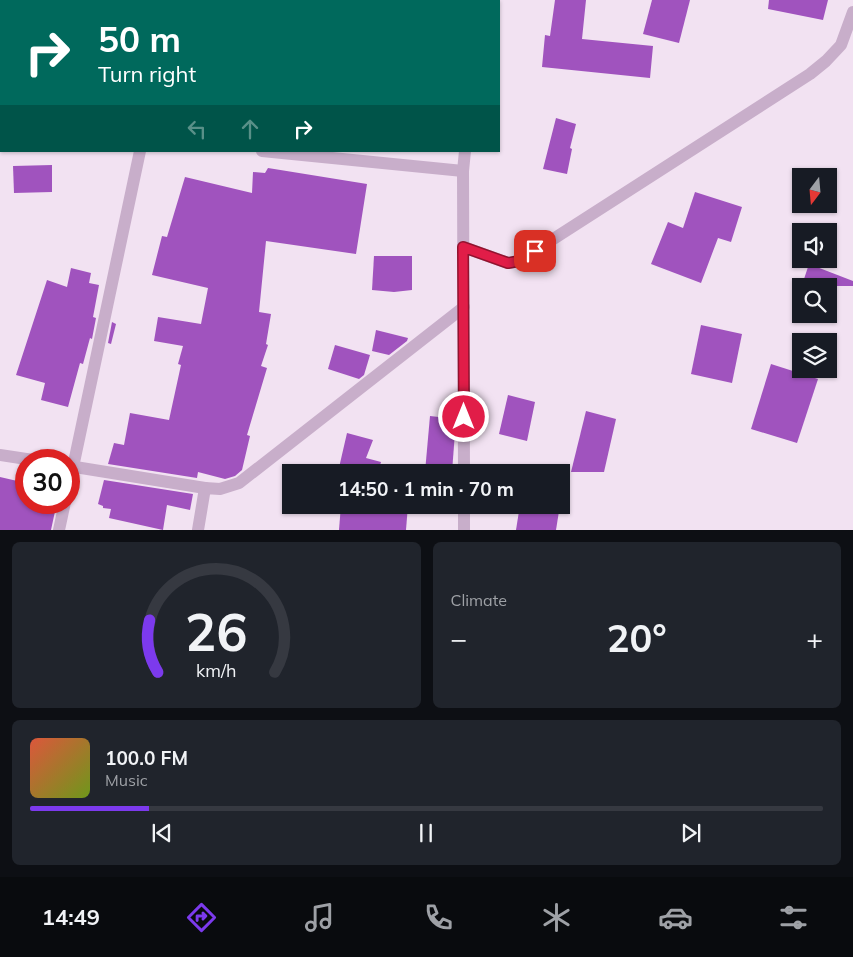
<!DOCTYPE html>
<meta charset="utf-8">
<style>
:root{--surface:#171b24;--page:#20242c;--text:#f1f3f6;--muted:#9ea1a6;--line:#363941;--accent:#7c3aed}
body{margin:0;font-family:Mulish,sans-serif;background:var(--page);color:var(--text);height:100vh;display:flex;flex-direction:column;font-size:19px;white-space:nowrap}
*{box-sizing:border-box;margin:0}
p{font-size:16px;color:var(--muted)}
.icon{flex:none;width:28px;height:28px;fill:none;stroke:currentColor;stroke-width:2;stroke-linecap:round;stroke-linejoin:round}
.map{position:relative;height:530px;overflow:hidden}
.drawer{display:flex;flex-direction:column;gap:12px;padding:12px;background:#0d0f14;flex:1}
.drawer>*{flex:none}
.hud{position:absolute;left:0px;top:0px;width:500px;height:152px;box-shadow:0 1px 4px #0004;background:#00695c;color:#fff;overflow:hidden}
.needle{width:32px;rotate:196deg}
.fabs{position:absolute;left:792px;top:168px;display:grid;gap:10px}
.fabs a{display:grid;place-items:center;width:45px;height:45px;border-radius:0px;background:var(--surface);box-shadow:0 1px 4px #0004;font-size:25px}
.speed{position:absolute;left:15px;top:449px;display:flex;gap:10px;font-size:25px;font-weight:700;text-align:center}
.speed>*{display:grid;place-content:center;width:65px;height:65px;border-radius:50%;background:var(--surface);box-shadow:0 1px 4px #0004;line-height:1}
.speed .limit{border:8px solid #d22;background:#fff;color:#111}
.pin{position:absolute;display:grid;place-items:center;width:42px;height:42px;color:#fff;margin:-21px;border-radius:10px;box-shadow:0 2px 8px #0006}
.me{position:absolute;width:55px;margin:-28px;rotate:0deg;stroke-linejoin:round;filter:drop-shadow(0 0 4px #0008)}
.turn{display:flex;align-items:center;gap:18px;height:105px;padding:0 15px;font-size:22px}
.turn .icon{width:65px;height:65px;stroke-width:2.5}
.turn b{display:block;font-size:35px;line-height:42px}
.lanes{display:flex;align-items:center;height:48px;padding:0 15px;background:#0003;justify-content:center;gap:25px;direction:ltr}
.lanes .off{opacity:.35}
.big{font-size:38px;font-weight:700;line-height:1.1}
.drawer .widget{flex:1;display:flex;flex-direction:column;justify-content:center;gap:8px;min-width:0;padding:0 18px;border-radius:8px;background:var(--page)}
.drawer .dial{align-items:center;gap:0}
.dial svg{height:130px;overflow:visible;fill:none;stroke:var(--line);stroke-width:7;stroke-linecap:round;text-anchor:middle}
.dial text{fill:var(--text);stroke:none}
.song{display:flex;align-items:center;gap:15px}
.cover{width:60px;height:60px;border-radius:8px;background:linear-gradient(135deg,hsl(10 70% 55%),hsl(80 70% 35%))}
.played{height:5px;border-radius:2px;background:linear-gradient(90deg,var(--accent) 15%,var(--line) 15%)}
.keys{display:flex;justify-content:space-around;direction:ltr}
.heat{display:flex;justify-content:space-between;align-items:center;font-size:28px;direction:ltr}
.drawer .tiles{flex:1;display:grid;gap:12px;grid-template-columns:1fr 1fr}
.widget:last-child{grid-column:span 2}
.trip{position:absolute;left:282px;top:464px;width:288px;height:50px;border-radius:0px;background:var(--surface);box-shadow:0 1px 4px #0004;font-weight:700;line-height:50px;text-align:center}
.tab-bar{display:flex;height:80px;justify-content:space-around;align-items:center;background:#090b0e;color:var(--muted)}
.tab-bar .icon{width:35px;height:35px}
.tab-bar .on{color:var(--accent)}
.tab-bar b{font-size:22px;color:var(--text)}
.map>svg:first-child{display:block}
.building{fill:#a053be}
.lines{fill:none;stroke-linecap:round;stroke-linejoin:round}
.minor{stroke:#c8aeca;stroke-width:12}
.route-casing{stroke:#92132f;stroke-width:12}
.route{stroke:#e11d48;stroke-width:9}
</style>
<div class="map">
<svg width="853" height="530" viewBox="0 0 853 530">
<rect width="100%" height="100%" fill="#f2e2f2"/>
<g class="building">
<polygon points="555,0 586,0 582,39 653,46 650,78 542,67 545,35 550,36"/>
<polygon points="652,0 690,0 679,43 643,34"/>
<polygon points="769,0 828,0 823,20 768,9"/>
<polygon points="556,118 576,124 570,148 572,149 567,174 543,169"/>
<polygon points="52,165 52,192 14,193 13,166"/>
<polygon points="268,168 367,184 356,254 266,241 259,312 271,314 266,344 268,345 261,366 267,368 247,435 250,436 242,470 235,476 225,479 198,472 197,478 108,464 114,443 124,445 130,413 169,420 181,365 178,364 183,346 154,341 158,317 201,324 208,288 152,275 162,236 167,237 185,177 252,193 253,172 265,173"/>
<polygon points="695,192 742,207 731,242 718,238 701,283 651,264 668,222 683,228"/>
<polygon points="374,256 412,256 412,290 394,292 372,290"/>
<polygon points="809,264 853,281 853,286 813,286 803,282"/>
<polygon points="71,268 91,273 89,283 99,285 93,317 96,318 92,339 90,338 83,364 80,363 68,407 41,400 45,383 16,375 47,280 67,287"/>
<polygon points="112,322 116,324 111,344 108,343"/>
<polygon points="701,325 742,334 732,383 691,374"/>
<polygon points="376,330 408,338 407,341 389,355 372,351"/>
<polygon points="335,345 370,355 364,375 359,379 328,369"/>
<polygon points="771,364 818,379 797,443 751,429"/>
<polygon points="508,395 535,402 527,441 499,434"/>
<polygon points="586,411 616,419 604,472 571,472"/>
<polygon points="430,416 456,419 452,472 425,472"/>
<polygon points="347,433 373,440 366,458 381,462 378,472 338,472"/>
<polygon points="0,477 26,483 26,502 57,502 51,530 0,530"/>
<polygon points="104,480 193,494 190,510 167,505 163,530 109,518 111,509 103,508 103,506 98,504"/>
<polygon points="341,505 408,505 406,530 339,530"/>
<polygon points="520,505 560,505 556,530 516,530"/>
</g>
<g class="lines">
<g class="minor">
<polyline points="199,1 199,0"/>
<polyline points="481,1 481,0"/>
<polyline points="0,142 1,142"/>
<polyline points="262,151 463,171"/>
<polyline points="463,247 508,263 519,261 810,74 826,61 841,45 853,12"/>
<polyline points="0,455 33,460"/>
<polyline points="69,466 205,488"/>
<polyline points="464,472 463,171 465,151"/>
<polyline points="69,486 140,151"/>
<polyline points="464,505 464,530"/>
<polyline points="59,530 65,502"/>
<polyline points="198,530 205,488 220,489 239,483 464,307"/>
</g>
</g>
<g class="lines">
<defs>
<polyline id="route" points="464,417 463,247 508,263 519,261 535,251"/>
</defs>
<use href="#route" class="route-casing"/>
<use href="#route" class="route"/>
</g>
</svg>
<div class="fabs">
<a><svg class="needle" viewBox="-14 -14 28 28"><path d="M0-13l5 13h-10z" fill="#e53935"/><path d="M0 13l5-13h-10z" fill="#9ea1a6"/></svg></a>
<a><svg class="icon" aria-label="sound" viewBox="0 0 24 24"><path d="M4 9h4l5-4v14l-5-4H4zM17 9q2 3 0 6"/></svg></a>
<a><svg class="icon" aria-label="search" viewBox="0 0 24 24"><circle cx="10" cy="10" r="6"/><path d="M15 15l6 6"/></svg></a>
<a><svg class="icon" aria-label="layers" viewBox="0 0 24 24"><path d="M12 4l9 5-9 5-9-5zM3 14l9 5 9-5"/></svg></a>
</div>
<div class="speed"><div class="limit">30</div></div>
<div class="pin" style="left:535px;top:251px;background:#d93025"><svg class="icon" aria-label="arrive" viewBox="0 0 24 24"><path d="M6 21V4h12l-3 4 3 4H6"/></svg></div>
<svg class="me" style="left:464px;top:417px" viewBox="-20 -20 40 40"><circle r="17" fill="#e11d48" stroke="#fff" stroke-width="3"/><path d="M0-11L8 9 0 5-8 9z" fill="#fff"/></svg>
<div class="trip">14:50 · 1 min · 70 m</div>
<div class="hud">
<div class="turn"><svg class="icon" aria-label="right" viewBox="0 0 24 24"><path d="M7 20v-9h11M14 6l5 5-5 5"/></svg><div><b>50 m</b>Turn right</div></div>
<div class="lanes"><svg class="icon off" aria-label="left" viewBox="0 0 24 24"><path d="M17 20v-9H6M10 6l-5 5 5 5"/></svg><svg class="icon off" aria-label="ahead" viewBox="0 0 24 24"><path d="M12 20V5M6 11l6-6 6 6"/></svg><svg class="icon" aria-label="right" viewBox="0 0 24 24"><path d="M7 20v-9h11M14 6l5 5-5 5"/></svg></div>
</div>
</div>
<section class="drawer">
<div class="tiles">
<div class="widget dial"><svg viewBox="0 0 100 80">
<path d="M14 69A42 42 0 1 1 86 69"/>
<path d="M14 69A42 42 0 0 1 9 37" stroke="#7c3aed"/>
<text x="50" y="56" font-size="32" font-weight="700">26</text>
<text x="50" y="72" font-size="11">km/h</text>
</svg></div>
<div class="widget"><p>Climate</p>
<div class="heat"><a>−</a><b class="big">20°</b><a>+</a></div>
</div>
<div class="widget">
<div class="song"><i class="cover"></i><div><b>100.0 FM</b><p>Music</p></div></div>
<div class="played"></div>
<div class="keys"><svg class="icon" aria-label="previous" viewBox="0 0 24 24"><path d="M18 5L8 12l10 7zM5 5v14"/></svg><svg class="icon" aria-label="pause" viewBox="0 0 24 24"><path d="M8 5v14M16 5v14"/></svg><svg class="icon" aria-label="next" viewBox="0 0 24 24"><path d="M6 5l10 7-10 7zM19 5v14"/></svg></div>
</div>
</div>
</section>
<nav class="tab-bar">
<b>14:49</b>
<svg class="icon on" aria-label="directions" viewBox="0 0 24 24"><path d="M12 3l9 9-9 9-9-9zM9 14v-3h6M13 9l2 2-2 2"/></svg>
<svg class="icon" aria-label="music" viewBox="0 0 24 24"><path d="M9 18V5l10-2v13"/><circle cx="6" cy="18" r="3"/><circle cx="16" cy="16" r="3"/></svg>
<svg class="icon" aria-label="phone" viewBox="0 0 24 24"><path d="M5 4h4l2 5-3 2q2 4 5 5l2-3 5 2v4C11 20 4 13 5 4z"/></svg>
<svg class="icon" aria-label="climate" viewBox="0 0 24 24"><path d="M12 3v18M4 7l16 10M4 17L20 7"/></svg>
<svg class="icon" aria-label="car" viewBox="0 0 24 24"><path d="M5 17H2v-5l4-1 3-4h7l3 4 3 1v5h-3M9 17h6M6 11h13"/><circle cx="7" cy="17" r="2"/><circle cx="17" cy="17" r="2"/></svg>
<svg class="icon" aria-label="filters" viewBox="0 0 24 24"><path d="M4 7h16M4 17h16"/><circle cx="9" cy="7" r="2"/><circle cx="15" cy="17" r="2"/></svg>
</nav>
